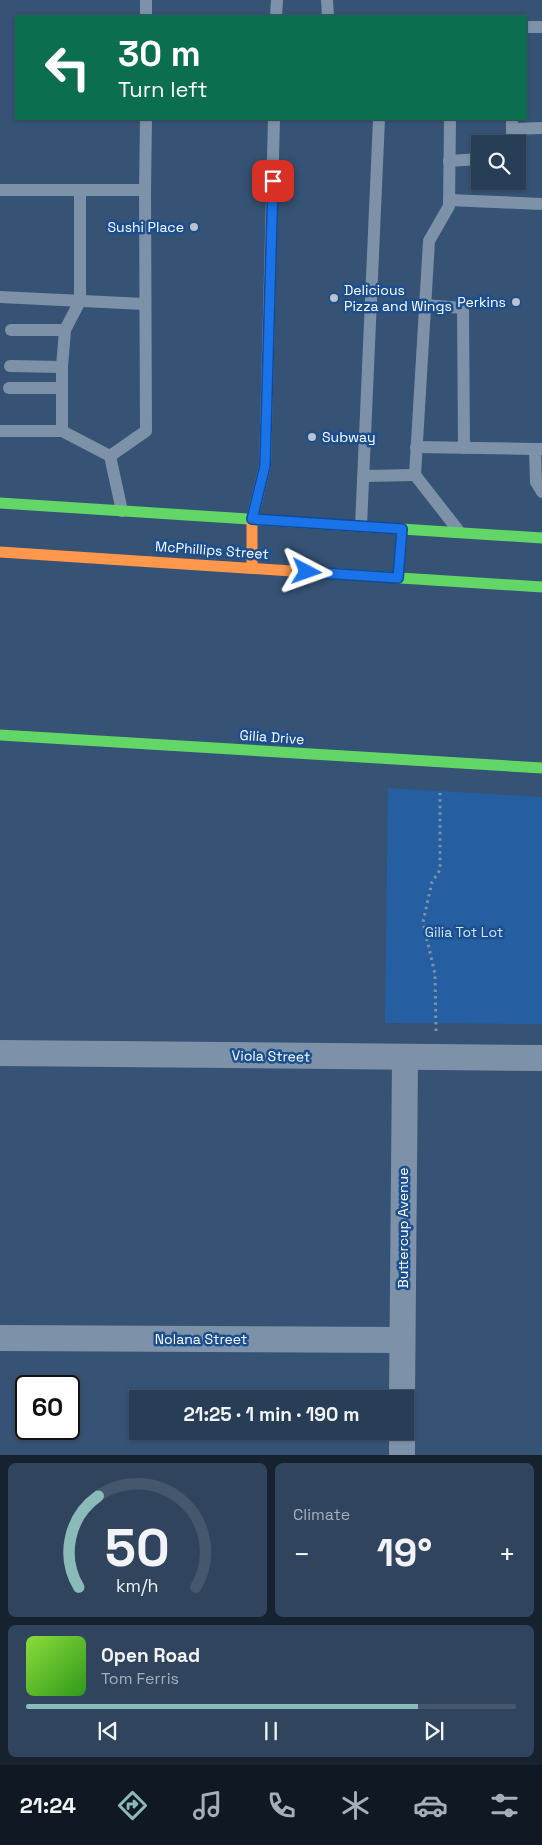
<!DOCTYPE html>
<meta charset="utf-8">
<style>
:root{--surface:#283e57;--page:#30455d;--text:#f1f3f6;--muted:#a5aeba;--line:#44576d;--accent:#8bbbb9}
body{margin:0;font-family:"Space Grotesk",sans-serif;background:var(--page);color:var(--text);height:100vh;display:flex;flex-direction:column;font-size:19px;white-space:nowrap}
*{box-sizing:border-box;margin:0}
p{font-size:16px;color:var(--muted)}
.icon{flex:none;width:28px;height:28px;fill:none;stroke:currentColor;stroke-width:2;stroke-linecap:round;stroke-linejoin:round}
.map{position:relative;height:1455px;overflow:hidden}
.panel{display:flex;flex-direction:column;gap:8px;padding:8px;background:#162230;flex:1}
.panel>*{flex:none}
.banner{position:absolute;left:15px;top:15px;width:512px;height:105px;border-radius:0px;box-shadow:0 1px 4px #0004,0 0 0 1px var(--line);background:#0b6e4f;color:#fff;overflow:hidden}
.fabs{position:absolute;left:471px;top:135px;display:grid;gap:10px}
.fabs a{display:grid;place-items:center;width:55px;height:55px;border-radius:0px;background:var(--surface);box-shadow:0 1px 4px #0004,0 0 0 1px var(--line);font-size:25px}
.speed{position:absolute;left:15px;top:1375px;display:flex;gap:10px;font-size:25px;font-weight:700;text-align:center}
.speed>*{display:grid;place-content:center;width:65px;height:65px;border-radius:50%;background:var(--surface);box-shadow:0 1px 4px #0004,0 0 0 1px var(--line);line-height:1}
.speed .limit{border:2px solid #111;border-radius:8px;background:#fff;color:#111}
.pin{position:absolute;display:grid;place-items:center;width:42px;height:42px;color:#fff;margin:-21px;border-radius:10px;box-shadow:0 2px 8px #0006}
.me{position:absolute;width:55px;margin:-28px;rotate:94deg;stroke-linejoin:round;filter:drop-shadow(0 0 4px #0008)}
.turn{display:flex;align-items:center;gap:18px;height:105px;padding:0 20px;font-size:22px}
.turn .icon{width:65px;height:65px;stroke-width:2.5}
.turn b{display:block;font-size:35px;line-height:42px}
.big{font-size:38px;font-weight:600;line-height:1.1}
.panel .card{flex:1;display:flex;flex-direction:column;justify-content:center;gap:8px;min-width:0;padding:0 18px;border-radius:8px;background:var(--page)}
.panel .dial{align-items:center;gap:0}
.dial svg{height:130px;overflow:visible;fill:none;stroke:var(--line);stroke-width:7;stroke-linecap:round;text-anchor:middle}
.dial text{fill:var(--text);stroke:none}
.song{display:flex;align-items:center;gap:15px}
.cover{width:60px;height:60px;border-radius:8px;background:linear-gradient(135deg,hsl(90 70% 55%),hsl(110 70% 35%))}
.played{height:5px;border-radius:2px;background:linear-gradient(90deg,var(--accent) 80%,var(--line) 80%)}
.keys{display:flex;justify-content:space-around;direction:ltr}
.heat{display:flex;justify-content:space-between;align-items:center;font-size:28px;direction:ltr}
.panel .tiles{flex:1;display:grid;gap:8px;grid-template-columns:1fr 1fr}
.card:last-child{grid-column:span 2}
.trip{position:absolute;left:129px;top:1390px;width:285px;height:50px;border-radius:0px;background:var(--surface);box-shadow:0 1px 4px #0004,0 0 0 1px var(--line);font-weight:600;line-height:50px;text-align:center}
.dock{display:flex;height:80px;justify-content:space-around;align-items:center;background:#101923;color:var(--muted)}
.dock .icon{width:35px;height:35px}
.dock .active{color:var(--accent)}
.dock b{font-size:22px;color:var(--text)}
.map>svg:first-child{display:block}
.green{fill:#265fa1}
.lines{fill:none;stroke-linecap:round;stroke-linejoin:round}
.path{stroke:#7d92a8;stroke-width:3;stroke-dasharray:2.5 4;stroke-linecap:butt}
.lane{stroke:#7d92a8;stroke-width:12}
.street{stroke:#7d92a8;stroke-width:26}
.fast{stroke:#63d668;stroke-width:11}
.slow{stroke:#ff974d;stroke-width:11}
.route-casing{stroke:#114b97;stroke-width:12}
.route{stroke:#1a73e8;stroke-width:9}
.poi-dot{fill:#b9c2ce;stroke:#1b4f8f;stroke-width:2}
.labels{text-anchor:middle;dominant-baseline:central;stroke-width:5;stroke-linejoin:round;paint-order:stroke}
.poi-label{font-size:14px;fill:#fff;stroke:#1b4f8f;text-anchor:end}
.street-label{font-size:14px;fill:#fff;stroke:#1b4f8f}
.park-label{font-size:14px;fill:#cfe3fa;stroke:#1b4f8f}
</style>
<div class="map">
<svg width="542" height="1455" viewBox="0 0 542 1455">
<rect width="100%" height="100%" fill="#365274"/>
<polygon class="green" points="388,788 542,797 542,1024 385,1023"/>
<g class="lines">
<polyline class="path" points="436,1031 435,974 423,922 432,882 440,870 440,793"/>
<g class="lane">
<polyline points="327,0 328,16"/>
<polyline points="146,16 146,0"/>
<polyline points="276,16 277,0"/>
<polyline points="526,27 542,27"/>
<polyline points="450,119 449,206 429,241 415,475 458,530"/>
<polyline points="512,119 512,144"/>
<polyline points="512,129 542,128"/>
<polyline points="449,161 480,159"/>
<polyline points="0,190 145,190 146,431 110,456"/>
<polyline points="145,190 146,119"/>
<polyline points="449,200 542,204"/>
<polyline points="0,297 144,304"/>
<polyline points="425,305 463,308 464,448"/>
<polyline points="11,330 65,330"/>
<polyline points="10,366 62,367"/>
<polyline points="9,388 62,388"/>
<polyline points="0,431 62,431 110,456 122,511"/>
<polyline points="62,431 62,367 65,330 80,301 80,190"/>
<polyline points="416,447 535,449"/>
<polyline points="542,449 535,449 536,482 542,492"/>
<polyline points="364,476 415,475"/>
<polyline points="252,519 265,466 274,119"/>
<polyline points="361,526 379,119"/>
</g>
<g class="street">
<polyline points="0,1053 542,1058"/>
<polyline points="0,1338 402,1340"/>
<polyline points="402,1399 405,1058"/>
<polyline points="402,1455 402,1431"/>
</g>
<g class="fast">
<polyline points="0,503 542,538"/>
<polyline points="307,572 542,587"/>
<polyline points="398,578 402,529"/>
<polyline points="0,735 542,768"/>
</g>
<g class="slow">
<polyline points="252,519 252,568"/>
<polyline points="0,552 307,572"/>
</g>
</g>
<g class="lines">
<defs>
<polyline id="route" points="273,181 265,466 252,519 402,529 398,578 307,572"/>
</defs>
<use href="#route" class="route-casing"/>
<use href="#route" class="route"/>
</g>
<g class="poi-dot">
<circle cx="194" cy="227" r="5"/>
<circle cx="334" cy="298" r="5"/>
<circle cx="516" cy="302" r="5"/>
<circle cx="312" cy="437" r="5"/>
</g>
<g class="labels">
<g class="poi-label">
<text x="184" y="227">Sushi Place</text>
<text x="344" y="290" text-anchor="start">Delicious<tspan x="344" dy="16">Pizza and Wings</tspan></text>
<text x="506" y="302">Perkins</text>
<text x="322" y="437" text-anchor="start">Subway</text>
</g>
<g class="street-label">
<text transform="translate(212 550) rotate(4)">McPhillips Street</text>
<text transform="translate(272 737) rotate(4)">Gilia Drive</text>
<text transform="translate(271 1056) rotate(1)">Viola Street</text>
<text transform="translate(403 1228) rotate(-90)">Buttercup Avenue</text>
<text x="201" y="1339">Nolana Street</text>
</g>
<g class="park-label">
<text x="464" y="932">Gilia Tot Lot</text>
</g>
</g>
</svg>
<div class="fabs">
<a><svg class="icon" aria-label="search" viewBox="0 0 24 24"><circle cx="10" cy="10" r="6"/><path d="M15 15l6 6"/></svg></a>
</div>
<div class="speed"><div class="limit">60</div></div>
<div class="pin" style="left:273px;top:181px;background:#d93025"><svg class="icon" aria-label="arrive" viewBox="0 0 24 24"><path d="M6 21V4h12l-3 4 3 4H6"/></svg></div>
<svg class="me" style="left:307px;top:572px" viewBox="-20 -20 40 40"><path d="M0-17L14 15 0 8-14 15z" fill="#1a73e8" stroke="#fff" stroke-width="4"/></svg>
<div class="trip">21:25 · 1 min · 190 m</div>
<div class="banner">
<div class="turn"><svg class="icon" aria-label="left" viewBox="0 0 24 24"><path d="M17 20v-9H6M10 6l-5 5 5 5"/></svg><div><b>30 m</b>Turn left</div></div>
</div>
</div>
<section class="panel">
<div class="tiles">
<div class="card dial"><svg viewBox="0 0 100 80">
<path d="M14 69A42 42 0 1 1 86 69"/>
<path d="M14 69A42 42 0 0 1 26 13" stroke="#8bbbb9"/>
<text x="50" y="56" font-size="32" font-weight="700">50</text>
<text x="50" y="72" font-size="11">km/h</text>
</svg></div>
<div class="card"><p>Climate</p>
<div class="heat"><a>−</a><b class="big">19°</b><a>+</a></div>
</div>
<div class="card">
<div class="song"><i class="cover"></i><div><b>Open Road</b><p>Tom Ferris</p></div></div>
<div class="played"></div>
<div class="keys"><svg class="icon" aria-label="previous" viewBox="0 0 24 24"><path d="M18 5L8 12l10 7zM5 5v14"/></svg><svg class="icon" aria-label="pause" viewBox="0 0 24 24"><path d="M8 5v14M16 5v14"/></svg><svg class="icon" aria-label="next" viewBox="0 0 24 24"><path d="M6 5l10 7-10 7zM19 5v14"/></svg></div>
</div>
</div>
</section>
<nav class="dock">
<b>21:24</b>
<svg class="icon active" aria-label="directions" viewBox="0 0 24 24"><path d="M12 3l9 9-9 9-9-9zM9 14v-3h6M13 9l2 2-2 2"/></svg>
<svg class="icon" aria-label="music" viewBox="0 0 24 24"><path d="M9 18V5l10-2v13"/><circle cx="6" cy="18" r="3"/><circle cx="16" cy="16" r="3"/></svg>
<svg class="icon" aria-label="phone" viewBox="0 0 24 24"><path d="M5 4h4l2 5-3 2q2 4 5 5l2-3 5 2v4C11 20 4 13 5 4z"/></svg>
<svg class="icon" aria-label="climate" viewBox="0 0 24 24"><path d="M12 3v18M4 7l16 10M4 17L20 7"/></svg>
<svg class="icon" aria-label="car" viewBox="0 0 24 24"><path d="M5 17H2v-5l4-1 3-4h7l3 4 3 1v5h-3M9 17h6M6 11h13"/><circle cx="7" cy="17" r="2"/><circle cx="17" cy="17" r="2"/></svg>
<svg class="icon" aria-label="filters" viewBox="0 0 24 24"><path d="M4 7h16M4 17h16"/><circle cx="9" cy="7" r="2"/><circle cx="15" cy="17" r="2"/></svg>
</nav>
